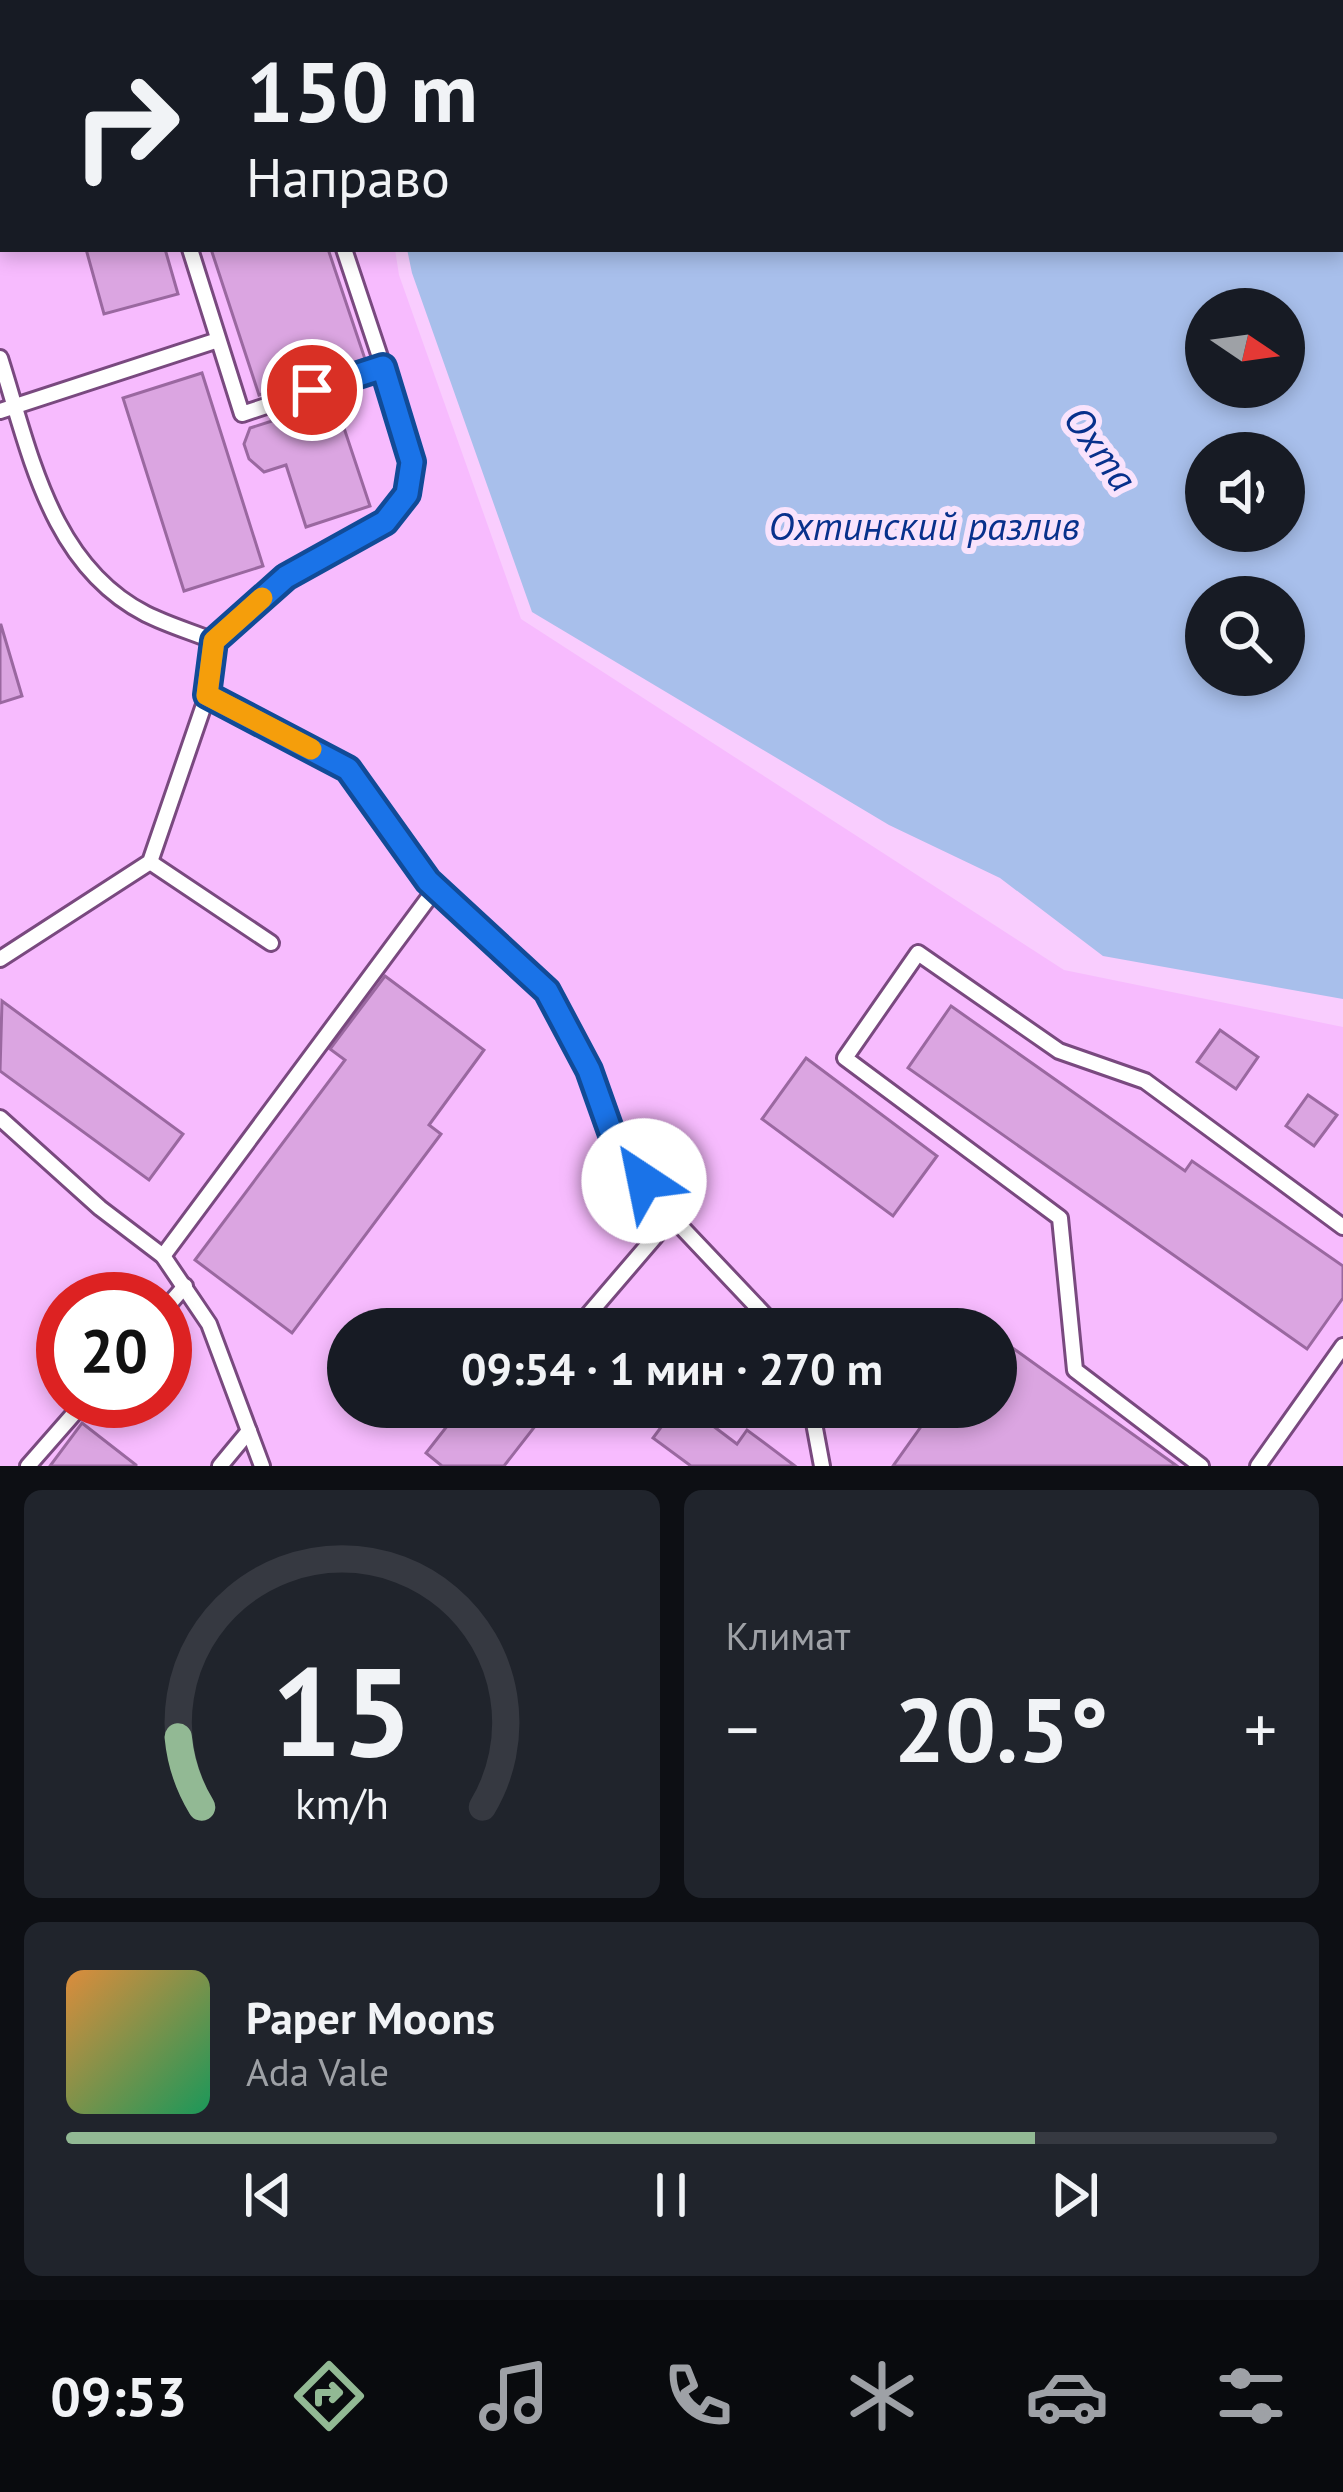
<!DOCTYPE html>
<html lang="ru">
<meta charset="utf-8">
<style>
:root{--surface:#171b24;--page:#20242c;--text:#f1f3f6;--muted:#9ea1a6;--line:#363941;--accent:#92b994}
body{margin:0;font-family:"PT Sans",sans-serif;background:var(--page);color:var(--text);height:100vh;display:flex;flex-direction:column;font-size:45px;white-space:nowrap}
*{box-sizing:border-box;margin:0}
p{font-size:39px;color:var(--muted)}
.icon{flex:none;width:66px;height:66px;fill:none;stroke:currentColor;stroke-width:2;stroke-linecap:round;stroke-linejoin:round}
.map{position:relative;height:1466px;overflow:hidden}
.details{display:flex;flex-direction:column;gap:24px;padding:24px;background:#0d0f14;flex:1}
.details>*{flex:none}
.banner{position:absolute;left:0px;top:0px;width:1344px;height:252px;box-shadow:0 6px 18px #0003;background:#171b24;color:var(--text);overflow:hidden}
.needle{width:78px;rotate:103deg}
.tools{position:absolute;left:1185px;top:288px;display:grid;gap:24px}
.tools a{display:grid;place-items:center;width:120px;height:120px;border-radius:50%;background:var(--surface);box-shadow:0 6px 18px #0003;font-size:60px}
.speed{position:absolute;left:36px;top:1272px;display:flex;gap:24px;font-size:60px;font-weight:700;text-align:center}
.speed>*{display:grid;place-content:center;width:156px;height:156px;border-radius:50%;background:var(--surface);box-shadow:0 6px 18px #0003;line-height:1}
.speed .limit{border:18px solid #d22;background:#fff;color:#111}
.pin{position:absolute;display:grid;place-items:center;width:102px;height:102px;color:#fff;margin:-51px;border:6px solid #fff;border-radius:50%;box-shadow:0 3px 12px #0007}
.me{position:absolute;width:132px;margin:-66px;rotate:326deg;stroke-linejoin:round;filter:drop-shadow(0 0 9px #0008)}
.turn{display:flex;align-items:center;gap:42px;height:252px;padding:0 48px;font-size:54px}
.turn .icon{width:156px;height:156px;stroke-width:2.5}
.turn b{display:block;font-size:84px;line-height:102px}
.big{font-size:90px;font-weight:800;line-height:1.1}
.details .widget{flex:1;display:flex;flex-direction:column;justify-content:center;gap:18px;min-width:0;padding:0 42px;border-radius:18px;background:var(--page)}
.details .dial{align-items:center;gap:0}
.dial svg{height:312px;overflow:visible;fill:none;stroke:var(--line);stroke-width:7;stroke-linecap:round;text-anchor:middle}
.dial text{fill:var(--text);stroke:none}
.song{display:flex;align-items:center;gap:36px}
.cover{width:144px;height:144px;border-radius:18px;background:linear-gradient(135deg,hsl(30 70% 55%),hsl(150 70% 35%))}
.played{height:12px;border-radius:6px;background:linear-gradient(90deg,var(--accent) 80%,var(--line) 80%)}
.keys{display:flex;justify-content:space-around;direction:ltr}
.heat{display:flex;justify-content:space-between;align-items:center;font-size:66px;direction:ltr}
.details .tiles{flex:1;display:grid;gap:24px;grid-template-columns:1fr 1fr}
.widget:last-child{grid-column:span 2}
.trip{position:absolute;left:327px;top:1308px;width:690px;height:120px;border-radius:60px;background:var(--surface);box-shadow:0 6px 18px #0003;font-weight:800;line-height:120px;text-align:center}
.menu{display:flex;height:192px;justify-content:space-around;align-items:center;background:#090b0e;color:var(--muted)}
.menu .icon{width:84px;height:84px}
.menu .on{color:var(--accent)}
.menu b{font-size:54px;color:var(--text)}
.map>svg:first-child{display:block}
.built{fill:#f7bbfe;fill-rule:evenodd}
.water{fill:#a8bfeb;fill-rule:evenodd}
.building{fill:#dba5e1;stroke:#9a68a0;stroke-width:3}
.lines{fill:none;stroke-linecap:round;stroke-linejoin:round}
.service-casing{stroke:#79497f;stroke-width:20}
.service{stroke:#fff;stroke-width:14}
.route-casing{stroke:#114b97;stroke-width:30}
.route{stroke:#1a73e8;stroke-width:21}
.slow{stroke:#f59e0b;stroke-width:21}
.labels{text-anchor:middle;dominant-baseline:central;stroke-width:12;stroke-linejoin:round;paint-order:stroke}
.water-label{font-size:39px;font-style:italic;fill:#08318c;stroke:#f9e3fc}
</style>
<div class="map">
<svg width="1343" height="1466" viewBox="0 0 1343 1466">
<rect width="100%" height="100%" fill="#f9cdfe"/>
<path class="built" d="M0,0H351V3H3V249H395L399,275L521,619L1064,970L1343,1027V1466H0ZM63,1299H165V1401H63ZM348,1329H996V1407H348Z"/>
<path class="water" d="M361,0H1343V999L1103,956L1000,878L889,825L532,612L412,273L407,249H1341V3ZM1206,309H1284V387H1206ZM1206,453H1284V531H1206ZM1206,597H1284V675H1206Z"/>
<g class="building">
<polygon points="86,249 165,249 178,294 104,314"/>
<polygon points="211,249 328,249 365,359 259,395"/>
<polygon points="202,373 263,566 184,591 123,398"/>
<polygon points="333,395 370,506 306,527 286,465 264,472 249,459 244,444 250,428 272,421 270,416"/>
<polygon points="1,625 22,696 0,703 0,625"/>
<polygon points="385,976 484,1050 429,1125 441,1134 292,1333 195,1260 345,1060 330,1049"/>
<polygon points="2,1001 183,1134 149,1180 0,1071"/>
<polygon points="951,1006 1185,1171 1192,1161 1343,1266 1343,1298 1307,1349 908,1068"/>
<polygon points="1220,1030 1258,1057 1236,1089 1197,1062"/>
<polygon points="806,1058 937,1156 893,1216 762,1119"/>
<polygon points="1308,1095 1337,1115 1314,1146 1286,1126"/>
<polygon points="996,1336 1177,1466 893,1466 935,1407 996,1407"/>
<polygon points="462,1407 550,1407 504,1466 442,1466 426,1453"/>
<polygon points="676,1407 688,1407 737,1444 747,1430 795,1466 691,1466 653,1438"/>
<polygon points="82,1423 136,1465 136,1466 50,1466"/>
</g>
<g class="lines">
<defs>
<g id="service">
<polyline points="141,0 142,3"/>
<polyline points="104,3 106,2"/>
<polyline points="0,34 3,33"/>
<polyline points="0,96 3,95"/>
<polyline points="190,249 242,414 383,367"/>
<path d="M0,358C30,452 50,565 146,614C168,625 192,632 214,641"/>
<polyline points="0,411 218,340"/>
<polyline points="207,696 348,769 428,881 547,991 589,1070 616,1146 672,1217 778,1329"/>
<polyline points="150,862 271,943"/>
<polyline points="0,959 150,862 207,696 214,641 286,577 385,522 407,494 412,462 403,426 344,249"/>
<polyline points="0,1118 100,1208 163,1256 209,1324 262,1466"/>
<polyline points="163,1256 436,888"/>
<polyline points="165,1309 185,1286"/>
<polyline points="576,1329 672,1217"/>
<polyline points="811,1407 822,1466"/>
<polyline points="28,1466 85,1401"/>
<polyline points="220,1466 249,1431"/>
<polyline points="1201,1466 1075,1370 1060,1218 845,1058 918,953 1059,1051 1145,1081 1343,1227"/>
<polyline points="1258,1466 1343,1346"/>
</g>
</defs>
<use href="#service" class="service-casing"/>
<use href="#service" class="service"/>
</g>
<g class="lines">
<defs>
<polyline id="route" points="312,390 383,367 412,462 407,494 385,522 286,577 214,641 207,695 348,769 428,881 547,991 589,1070 616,1146 644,1181"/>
</defs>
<use href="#route" class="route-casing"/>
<use href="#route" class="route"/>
<polyline class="slow" points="262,598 214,641 207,695 311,749"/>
</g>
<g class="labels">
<g class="water-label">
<text transform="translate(1101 448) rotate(54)">Охта</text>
<text x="924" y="525">Охтинский разлив</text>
</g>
</g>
</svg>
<div class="tools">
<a><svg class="needle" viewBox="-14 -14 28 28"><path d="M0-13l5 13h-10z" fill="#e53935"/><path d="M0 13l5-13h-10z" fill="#9ea1a6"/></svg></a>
<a><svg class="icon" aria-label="sound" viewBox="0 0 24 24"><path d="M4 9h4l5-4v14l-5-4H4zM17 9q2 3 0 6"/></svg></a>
<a><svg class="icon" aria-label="search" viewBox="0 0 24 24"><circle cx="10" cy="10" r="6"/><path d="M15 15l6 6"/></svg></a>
</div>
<div class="speed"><div class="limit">20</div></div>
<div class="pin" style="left:312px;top:390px;background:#d93025"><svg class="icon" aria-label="arrive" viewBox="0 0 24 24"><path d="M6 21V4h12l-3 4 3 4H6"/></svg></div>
<svg class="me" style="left:644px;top:1181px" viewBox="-20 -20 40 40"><circle r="19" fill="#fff"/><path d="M0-13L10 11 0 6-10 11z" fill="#1a73e8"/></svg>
<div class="trip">09:54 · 1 мин · 270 m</div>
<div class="banner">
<div class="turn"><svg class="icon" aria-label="right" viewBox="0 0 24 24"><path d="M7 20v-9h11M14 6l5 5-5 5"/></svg><div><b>150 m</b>Направо</div></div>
</div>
</div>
<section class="details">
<div class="tiles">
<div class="widget dial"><svg viewBox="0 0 100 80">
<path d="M14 69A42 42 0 1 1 86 69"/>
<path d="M14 69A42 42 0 0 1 8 51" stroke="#92b994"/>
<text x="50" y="56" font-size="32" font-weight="700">15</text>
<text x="50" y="72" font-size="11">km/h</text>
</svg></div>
<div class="widget"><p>Климат</p>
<div class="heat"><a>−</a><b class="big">20.5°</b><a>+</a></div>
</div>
<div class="widget">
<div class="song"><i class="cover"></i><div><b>Paper Moons</b><p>Ada Vale</p></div></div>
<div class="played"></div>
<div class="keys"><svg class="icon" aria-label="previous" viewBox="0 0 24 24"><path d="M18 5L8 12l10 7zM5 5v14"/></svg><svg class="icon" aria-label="pause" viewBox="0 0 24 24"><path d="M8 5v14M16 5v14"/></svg><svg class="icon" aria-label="next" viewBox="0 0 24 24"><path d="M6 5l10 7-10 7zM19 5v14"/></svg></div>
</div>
</div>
</section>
<nav class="menu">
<b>09:53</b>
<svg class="icon on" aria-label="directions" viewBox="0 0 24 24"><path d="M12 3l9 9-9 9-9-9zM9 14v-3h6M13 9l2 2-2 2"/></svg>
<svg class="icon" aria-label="music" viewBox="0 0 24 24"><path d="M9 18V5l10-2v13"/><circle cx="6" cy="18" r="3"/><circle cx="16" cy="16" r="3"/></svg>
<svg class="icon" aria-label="phone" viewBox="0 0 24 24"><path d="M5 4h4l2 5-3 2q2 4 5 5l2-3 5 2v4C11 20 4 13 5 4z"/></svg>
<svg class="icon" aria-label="climate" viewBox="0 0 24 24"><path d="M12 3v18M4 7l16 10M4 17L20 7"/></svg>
<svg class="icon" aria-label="car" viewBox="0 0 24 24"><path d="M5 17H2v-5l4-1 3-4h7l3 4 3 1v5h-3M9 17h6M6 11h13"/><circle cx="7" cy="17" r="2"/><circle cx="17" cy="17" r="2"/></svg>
<svg class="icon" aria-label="filters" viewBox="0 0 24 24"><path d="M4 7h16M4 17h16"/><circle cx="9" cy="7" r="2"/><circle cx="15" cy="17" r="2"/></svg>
</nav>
